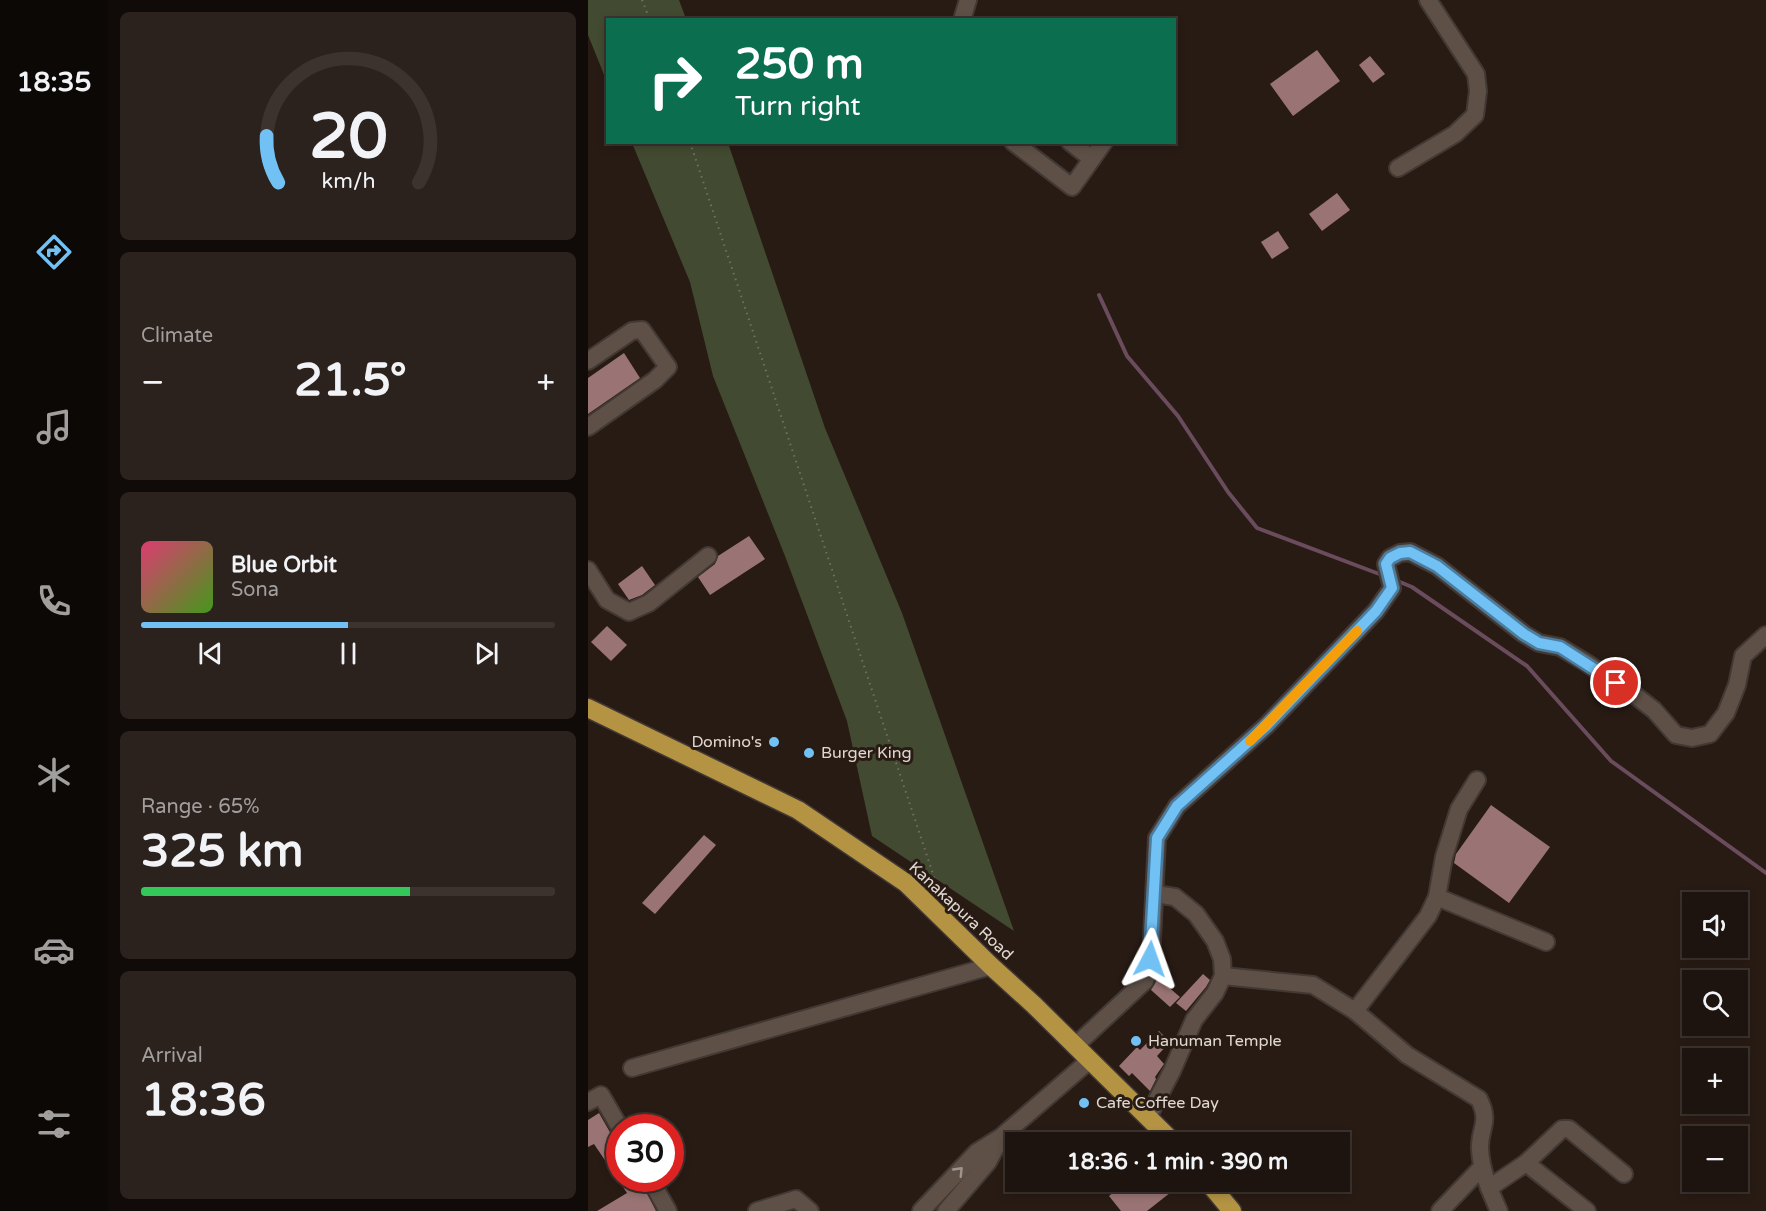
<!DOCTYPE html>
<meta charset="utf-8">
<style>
:root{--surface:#1e140f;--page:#2b211d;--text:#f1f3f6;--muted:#a19e9e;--line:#3c332f;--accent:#72c1f5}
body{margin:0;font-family:"Varela Round",sans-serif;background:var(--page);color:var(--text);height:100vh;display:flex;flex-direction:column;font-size:22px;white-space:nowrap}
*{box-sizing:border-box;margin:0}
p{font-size:20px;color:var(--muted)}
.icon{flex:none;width:33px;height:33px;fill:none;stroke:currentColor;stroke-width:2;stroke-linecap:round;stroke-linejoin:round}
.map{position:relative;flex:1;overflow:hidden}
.panel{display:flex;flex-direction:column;gap:12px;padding:12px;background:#100b08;width:480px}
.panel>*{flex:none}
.banner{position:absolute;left:18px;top:18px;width:570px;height:126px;border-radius:0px;box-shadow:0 3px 9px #0003,0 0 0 2px var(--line);background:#0b6e4f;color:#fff;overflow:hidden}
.controls{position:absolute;left:1094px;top:892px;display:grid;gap:12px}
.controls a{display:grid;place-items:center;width:66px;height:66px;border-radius:0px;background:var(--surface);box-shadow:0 3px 9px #0003,0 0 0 2px var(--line);font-size:30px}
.speed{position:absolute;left:18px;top:1114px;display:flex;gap:12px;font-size:30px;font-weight:700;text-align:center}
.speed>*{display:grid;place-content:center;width:78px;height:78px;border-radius:50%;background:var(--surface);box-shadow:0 3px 9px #0003,0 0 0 2px var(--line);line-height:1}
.speed .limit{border:9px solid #d22;background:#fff;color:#111}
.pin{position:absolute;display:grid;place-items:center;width:51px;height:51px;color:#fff;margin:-26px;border:3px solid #fff;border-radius:50%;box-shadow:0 2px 6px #0007}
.me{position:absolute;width:66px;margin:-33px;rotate:4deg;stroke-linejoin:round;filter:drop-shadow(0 0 4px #0008)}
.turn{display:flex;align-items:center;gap:21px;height:126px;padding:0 30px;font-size:27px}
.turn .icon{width:78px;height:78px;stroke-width:2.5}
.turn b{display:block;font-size:42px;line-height:51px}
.big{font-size:45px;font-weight:800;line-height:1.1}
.panel .widget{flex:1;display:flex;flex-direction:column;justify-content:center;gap:9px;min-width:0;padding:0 21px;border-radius:9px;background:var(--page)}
.panel .dial{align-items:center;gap:0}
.dial svg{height:156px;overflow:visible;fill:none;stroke:var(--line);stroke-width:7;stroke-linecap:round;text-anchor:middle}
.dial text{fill:var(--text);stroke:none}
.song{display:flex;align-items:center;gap:18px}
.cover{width:72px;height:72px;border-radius:9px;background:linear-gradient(135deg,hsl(340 70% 55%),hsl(100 70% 35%))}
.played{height:6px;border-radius:3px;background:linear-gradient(90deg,var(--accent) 50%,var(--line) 50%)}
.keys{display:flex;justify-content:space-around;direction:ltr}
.heat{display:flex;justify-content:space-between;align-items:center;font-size:33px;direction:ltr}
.charge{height:9px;border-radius:4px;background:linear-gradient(90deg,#34c759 65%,var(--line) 0)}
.trip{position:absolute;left:417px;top:1132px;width:345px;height:60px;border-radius:0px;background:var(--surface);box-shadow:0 3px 9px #0003,0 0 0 2px var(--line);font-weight:800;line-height:60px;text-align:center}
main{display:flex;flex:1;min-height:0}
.menu{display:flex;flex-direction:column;width:108px;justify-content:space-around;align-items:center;background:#0c0806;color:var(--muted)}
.menu .icon{width:42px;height:42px}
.menu .selected{color:var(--accent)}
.menu b{font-size:27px;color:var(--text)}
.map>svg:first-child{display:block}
.green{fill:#424a31}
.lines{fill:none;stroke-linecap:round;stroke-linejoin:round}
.stream{stroke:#6a4c5d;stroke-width:4}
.building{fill:#9a7474}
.minor-casing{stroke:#423834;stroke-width:20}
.highway-casing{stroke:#423834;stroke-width:21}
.path{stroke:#796e67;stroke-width:2;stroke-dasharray:1.5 4.5;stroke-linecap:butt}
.minor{stroke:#5e5047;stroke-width:16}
.highway{stroke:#b49443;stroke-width:18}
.oneway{stroke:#a0948c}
.route-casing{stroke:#4a7d9f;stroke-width:15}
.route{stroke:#72c1f5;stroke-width:10}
.slow{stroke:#f59e0b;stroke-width:10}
.poi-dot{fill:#72c1f5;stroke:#281b14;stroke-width:2}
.labels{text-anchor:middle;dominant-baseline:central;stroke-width:6;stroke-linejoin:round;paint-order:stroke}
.poi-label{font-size:16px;fill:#e1d8d2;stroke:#281b14;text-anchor:start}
.street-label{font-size:16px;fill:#e1d8d2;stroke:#281b14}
</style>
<main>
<nav class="menu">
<b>18:35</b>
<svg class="icon selected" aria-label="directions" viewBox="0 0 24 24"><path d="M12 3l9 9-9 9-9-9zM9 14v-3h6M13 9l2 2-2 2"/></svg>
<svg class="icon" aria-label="music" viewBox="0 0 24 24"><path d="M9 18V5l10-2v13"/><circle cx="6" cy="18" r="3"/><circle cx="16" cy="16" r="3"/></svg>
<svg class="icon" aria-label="phone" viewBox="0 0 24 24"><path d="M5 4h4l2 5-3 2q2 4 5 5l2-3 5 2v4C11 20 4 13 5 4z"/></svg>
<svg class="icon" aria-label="climate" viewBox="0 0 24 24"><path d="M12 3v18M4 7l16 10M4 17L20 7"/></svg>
<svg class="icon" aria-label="car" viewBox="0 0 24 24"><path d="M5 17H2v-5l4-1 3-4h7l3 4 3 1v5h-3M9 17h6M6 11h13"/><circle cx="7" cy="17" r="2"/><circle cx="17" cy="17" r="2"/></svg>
<svg class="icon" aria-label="filters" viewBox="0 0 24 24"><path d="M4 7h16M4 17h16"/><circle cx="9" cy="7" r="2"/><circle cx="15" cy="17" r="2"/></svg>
</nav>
<section class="panel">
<div class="widget dial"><svg viewBox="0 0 100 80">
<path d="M14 69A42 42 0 1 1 86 69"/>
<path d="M14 69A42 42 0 0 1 8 45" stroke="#72c1f5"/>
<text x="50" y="56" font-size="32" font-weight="700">20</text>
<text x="50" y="72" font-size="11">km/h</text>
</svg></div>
<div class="widget"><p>Climate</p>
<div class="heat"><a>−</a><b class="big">21.5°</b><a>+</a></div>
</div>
<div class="widget">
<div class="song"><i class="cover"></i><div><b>Blue Orbit</b><p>Sona</p></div></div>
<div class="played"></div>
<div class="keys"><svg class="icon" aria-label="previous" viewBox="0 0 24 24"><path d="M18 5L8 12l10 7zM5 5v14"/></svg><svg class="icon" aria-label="pause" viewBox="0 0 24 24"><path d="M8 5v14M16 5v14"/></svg><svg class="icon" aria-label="next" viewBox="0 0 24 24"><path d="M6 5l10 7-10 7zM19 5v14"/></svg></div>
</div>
<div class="widget"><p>Range · 65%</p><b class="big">325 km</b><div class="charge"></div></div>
<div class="widget"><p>Arrival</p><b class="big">18:36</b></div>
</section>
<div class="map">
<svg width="1178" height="1211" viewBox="0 0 1178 1211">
<rect width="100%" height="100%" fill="#281b14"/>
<g class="green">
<polygon points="0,0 91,0 98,19 20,20 19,82 0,35"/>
<polygon points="44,143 140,143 237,428 314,613 426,931 284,836 259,721 197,556 125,376 102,282"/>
</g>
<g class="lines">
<g class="stream">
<polyline points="511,295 539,356 590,416 640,492 669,528 794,575"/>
<polyline points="807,580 824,587 939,666 1023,761 1178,873"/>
</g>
</g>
<g class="building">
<polygon points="729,50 752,81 705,116 682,84"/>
<polygon points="782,56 797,74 785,83 771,65"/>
<polygon points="749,193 762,210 734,231 721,214"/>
<polygon points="690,231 701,248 684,259 673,242"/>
<polygon points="36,353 52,378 0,414 0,378"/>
<polygon points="161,536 177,559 122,595 110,577 127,564 130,556"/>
<polygon points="54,566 67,585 54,595 41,600 30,584"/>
<polygon points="19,626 39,645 23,661 3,642"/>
<polygon points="903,805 962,847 921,903 866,863 868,854"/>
<polygon points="116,835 128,845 67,914 54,903"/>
<polygon points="615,974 622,980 618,987 598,1011 588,1003"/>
<polygon points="570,978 592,997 582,1007 563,990"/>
<polygon points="571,1031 582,1042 569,1056 576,1064 567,1077 568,1079 562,1091 544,1073 541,1076 531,1066 549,1047 552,1050"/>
<polygon points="11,1113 23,1134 32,1138 32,1179 52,1179 68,1211 9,1211 39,1193 6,1144 0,1147 0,1120"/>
<polygon points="538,1182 582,1182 587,1189 559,1211 533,1211 521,1196"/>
</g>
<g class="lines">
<defs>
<g id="minor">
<polyline points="374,20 380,0"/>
<polyline points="425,142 484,187 516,142"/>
<polyline points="482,142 504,159"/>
<polyline points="810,168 867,134 887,115 890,91 888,74 840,0"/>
<polyline points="0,361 44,331 54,330 80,367 67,380 0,427"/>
<polyline points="0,570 19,600 41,612 61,603 120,556"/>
<polyline points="849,897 958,942"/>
<path d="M635,976L725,985L767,1011L819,1055L891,1099C903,1123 891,1128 892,1149C893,1171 902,1191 911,1211"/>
<polyline points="767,1011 840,916 849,897 856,857 871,809 889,780"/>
<polyline points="487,1046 557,981 563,959 569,838 589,806 678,726 788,611 804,588 798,564 802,558 812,553 822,552 849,566 936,634 951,643 972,647 997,662 1044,693 1066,710 1088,735 1104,738 1122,734 1138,713 1149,685 1155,656 1178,635"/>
<polyline points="44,1068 403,966"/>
<polyline points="0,1102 13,1095 32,1128"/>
<polyline points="560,1117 584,1071 606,1020 627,993 635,976 634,959 627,941 608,914 587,897 567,894"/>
<polyline points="938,1163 999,1211"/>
<polyline points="62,1179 80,1211"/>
<polyline points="901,1188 938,1163 974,1129 981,1129 1036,1174"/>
<polyline points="169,1211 208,1199 222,1211"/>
<polyline points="333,1211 389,1152 413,1137 502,1060"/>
<polyline points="358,1211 400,1162 412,1140"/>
<polyline points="852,1211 894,1167"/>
</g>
<g id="highway">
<polyline points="0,708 210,810 318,883 403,966 446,1005 586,1143"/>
<polyline points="620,1182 644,1211"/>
</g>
</defs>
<use href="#minor" class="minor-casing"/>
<use href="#highway" class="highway-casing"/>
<g class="path">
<polyline points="54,0 62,20"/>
<polyline points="102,142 351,892"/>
</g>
<use href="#minor" class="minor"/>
<use href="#highway" class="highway"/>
</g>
<defs><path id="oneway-chevron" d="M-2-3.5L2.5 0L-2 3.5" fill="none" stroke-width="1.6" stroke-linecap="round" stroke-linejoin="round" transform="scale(1.5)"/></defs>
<use class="oneway" href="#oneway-chevron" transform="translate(371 1171) rotate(-46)"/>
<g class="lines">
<defs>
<polyline id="route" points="562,959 569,838 589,806 678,726 788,611 804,588 798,564 802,558 812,553 822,552 849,566 936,634 951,643 972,647 1028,683"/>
</defs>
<use href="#route" class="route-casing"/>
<use href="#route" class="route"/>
<polyline class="slow" points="662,741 769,631"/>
</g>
<g class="poi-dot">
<circle cx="186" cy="742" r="6"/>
<circle cx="221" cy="753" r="6"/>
<circle cx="548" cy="1041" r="6"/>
<circle cx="496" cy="1103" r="6"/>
</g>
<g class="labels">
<g class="poi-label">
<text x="174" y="742" text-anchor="end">Domino's</text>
<text x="233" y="753">Burger King</text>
<text x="560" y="1041">Hanuman Temple</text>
<text x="508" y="1103">Cafe Coffee Day</text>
</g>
<g class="street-label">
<text transform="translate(373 911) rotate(43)">Kanakapura Road</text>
</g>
</g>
</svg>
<div class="controls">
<a><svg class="icon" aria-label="sound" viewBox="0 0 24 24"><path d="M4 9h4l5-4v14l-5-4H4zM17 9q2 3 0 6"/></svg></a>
<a><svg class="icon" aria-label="search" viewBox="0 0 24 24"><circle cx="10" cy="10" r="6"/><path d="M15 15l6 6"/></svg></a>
<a>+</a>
<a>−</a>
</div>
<div class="speed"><div class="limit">30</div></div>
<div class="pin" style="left:1028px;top:683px;background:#d93025"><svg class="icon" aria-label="arrive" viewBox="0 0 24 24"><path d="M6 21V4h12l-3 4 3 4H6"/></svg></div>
<svg class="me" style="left:562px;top:959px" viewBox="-20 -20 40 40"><path d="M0-17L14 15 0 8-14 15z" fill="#72c1f5" stroke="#fff" stroke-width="4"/></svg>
<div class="trip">18:36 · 1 min · 390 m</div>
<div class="banner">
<div class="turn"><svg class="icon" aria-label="right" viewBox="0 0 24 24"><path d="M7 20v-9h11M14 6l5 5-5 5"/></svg><div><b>250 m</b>Turn right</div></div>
</div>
</div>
</main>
